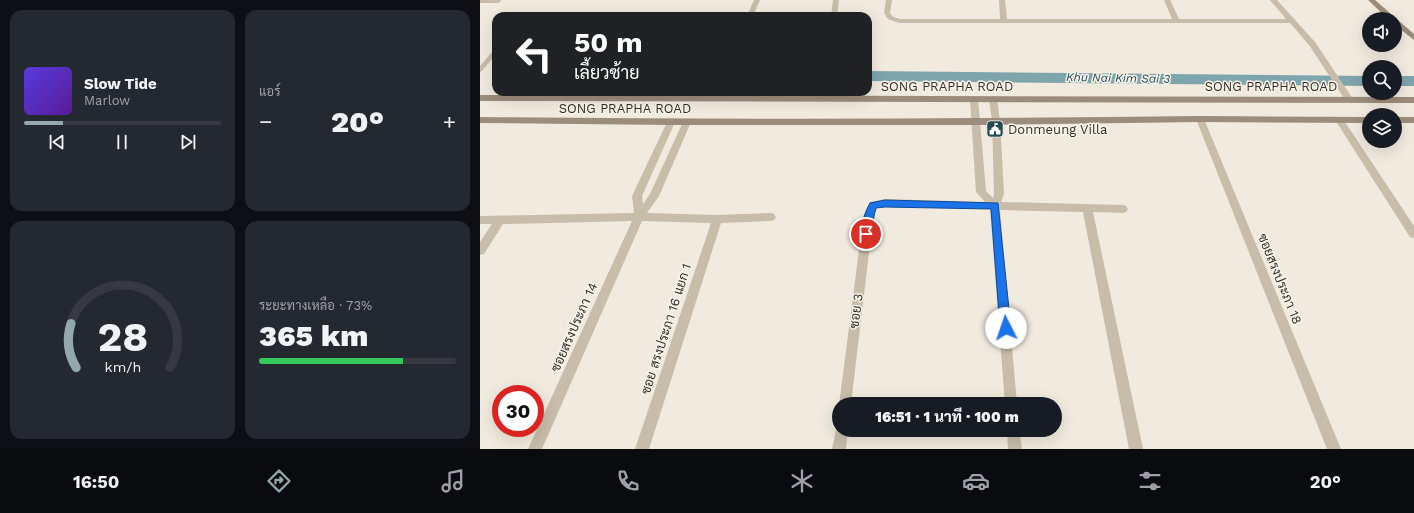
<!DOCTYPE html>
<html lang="th">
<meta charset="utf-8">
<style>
:root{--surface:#171b24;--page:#242831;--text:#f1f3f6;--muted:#9ea1a6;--line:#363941;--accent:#93a7ae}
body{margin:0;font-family:"Work Sans",Sarabun,sans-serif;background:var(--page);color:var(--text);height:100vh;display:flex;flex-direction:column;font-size:15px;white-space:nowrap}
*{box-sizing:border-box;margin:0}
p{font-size:13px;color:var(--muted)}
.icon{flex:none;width:22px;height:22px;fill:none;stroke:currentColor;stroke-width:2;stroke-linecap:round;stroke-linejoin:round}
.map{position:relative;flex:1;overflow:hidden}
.drawer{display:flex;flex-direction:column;gap:10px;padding:10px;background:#0d0f14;width:480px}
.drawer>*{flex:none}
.hud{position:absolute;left:12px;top:12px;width:380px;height:84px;border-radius:12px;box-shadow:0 4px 16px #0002;background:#202124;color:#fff;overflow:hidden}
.buttons{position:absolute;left:882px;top:12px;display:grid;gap:8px}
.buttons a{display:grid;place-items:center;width:40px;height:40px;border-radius:50%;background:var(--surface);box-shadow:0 4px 16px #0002;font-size:20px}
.speed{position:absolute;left:12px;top:385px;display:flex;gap:8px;font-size:20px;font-weight:700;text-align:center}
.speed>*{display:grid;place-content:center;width:52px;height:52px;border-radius:50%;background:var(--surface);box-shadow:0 4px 16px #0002;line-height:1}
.speed .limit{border:6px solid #d22;background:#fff;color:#111}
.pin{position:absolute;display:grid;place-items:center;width:34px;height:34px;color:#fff;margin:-17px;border:2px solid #fff;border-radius:50%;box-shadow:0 1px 4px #0007}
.me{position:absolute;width:44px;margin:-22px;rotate:356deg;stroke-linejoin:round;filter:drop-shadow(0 0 3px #0008)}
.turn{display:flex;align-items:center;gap:14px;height:84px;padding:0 16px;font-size:18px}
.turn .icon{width:52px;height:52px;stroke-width:2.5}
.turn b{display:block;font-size:28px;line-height:34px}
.big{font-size:30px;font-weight:800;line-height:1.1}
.drawer .card{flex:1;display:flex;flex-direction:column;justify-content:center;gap:6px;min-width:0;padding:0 14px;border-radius:12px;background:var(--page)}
.drawer .dial{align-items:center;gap:0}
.dial svg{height:104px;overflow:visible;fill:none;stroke:var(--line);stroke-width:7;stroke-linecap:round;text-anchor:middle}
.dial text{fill:var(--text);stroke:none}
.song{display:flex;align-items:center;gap:12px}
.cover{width:48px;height:48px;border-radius:6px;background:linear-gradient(135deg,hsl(250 70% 55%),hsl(270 70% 35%))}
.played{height:4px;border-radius:2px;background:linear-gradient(90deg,var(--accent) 20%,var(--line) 20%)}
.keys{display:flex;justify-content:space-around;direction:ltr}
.heat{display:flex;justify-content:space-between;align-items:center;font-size:22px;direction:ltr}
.charge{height:6px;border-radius:3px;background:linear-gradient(90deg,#34c759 73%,var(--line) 0)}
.drawer .tiles{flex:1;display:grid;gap:10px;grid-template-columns:repeat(2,1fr)}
.trip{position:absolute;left:352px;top:397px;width:230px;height:40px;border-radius:20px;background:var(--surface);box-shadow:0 4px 16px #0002;font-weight:800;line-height:40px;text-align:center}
.tab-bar{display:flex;height:64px;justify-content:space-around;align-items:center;background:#090b0e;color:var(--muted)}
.tab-bar .icon{width:28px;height:28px}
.tab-bar .on{color:var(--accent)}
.tab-bar b{font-size:18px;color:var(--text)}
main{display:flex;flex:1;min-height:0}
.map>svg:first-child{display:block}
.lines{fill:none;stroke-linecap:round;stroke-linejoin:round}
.canal{fill:#7ea4ac;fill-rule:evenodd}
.lane{fill:#c8bcaa;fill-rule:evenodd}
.street{fill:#c8bcaa;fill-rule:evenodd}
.secondary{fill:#9c8c7c;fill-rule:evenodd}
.route{fill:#1a73e8;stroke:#114b97}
.labels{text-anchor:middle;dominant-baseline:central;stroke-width:3;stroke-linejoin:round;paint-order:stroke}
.far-water-label{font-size:12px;font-style:italic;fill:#214a55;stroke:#f9f4ea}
.street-label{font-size:13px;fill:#362f29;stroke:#f9f4ea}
.poi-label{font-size:13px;fill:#362f29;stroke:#f9f4ea;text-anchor:start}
</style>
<main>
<section class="drawer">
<div class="tiles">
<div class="card">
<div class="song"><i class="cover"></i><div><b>Slow Tide</b><p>Marlow</p></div></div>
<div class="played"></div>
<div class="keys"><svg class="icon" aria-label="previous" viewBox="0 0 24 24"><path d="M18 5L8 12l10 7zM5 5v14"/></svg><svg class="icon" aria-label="pause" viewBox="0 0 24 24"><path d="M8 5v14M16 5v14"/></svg><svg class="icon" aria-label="next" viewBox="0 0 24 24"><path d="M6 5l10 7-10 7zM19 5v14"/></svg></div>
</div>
<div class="card"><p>แอร์</p>
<div class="heat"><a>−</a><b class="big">20°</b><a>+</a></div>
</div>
<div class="card dial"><svg viewBox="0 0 100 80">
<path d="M14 69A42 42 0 1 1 86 69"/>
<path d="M14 69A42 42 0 0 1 10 35" stroke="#93a7ae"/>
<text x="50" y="56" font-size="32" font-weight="700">28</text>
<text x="50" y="72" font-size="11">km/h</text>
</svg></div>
<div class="card"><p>ระยะทางเหลือ · 73%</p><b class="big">365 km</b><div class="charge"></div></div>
</div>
</section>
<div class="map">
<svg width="934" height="449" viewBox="0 0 934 449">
<rect width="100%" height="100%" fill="#f1eade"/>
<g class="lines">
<g class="canal">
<polygon points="388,71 889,76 889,86 388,81"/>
<rect x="915" y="76" width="19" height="10"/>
</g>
<g class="lane">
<polygon points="274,0 280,0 273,16 267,16"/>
<polygon points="353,0 359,0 357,16 351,16"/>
<polygon points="14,51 16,52 16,54 2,71 0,72 0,66 12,52"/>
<polygon points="161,92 167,92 162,101 160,101 157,99"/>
<polygon points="338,92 344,92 342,100 338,100 337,98"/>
</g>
<g class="street">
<polygon points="0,0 21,0 21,1 18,3 0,3"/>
<polygon points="406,0 412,0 410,13 413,17 420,19 520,19 519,0 525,0 527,19 692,19 684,0 690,0 699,19 806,19 790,0 797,0 835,42 873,99 872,101 866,101 829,45 810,23 419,23 408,19 404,13"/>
<polygon points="494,96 498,99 506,191 513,198 514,194 512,121 509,99 513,96 517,99 520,121 524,194 521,202 643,205 646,206 648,209 646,212 643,213 613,212 663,449 649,449 603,212 520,210 537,404 525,404 510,209 405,207 397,208 393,219 371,404 359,405 383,219 390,202 405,199 505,202 496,192 490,99"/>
<polygon points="720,116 724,119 861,449 847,449 716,119"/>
<polygon points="860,118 863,119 934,226 934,238 930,237 857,123 856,121"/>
<polygon points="191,119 195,122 162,196 163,204 170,194 203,122 207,119 211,122 179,196 167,213 237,215 291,213 294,214 296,217 294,220 291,221 241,223 169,449 155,449 231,223 162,221 62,449 48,449 152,221 23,224 4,254 0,255 0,242 12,224 0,224 0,216 154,213 152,196 187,122"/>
<polygon points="357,425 359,425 359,430 368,430 366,449 352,449"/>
<polygon points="527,430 539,430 542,449 528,449"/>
</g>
<g class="secondary">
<polygon points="888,0 895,0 934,34 934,40 915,25 915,19 908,19"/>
<polygon points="0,95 934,97 934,103 0,101"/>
<path d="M720,116L889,117V123L720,122L496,125H191L0,123V117C240,120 480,119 720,116Z"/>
<rect x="915" y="117" width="19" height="6"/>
</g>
</g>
<path class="route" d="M405,200L518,203L531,328L529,332L526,333L522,332L520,328L511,209L405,207L396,208C393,217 393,228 389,237H383C379,227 385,212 390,203Z"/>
<defs>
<symbol id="civic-square" viewBox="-11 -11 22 22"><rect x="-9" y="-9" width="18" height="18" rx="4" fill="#214a55" stroke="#f9f4ea"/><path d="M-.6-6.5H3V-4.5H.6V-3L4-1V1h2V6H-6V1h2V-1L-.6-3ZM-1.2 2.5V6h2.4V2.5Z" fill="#fff"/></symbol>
</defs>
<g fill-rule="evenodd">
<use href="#civic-square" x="505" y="119" width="20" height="20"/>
</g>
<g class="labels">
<g class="far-water-label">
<text transform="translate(638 78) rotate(1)">Khu Nai Kim Sai 3</text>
</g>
<g class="street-label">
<text x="467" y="86">SONG PRAPHA ROAD</text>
<text x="791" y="86">SONG PRAPHA ROAD</text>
<text x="145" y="108">SONG PRAPHA ROAD</text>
<text transform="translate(800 279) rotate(68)">ซอยสรงประภา 18</text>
<text transform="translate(376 311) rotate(-83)">ซอย 3</text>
<text transform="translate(94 327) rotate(-66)">ซอยสรงประภา 14</text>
<text transform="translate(186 329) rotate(-72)">ซอย สรงประภา 16 แยก 1</text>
</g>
<g class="poi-label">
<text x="528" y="129">Donmeung Villa</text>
</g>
</g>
</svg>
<div class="buttons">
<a><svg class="icon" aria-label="sound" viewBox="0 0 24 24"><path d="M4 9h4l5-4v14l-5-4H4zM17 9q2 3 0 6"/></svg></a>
<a><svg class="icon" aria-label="search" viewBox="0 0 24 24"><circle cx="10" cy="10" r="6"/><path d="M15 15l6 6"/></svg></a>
<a><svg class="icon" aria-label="layers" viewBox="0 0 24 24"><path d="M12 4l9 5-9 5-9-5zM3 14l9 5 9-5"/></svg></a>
</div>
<div class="speed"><div class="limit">30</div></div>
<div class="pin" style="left:386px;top:234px;background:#d93025"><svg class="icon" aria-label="arrive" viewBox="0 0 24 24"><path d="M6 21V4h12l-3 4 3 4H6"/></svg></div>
<svg class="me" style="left:526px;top:328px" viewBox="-20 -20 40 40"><circle r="19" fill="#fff"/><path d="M0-13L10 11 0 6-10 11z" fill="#1a73e8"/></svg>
<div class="trip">16:51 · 1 นาที · 100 m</div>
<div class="hud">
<div class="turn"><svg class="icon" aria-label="left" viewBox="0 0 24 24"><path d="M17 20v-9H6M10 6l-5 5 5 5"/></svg><div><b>50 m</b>เลี้ยวซ้าย</div></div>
</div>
</div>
</main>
<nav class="tab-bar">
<b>16:50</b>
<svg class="icon on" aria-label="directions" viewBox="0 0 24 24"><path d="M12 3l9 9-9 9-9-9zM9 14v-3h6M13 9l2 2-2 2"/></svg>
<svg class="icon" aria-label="music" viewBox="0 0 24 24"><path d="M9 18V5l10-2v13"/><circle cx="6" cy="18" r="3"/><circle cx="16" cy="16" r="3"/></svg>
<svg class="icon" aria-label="phone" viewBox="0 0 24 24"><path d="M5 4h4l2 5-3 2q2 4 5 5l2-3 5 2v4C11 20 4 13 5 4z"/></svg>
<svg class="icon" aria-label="climate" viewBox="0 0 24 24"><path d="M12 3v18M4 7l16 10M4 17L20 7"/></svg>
<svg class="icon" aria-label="car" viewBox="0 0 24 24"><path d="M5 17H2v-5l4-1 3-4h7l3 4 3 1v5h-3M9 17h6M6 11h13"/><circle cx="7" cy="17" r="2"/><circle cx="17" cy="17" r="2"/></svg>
<svg class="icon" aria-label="filters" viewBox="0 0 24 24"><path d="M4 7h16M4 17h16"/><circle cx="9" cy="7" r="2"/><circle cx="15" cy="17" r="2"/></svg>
<b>20°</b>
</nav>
